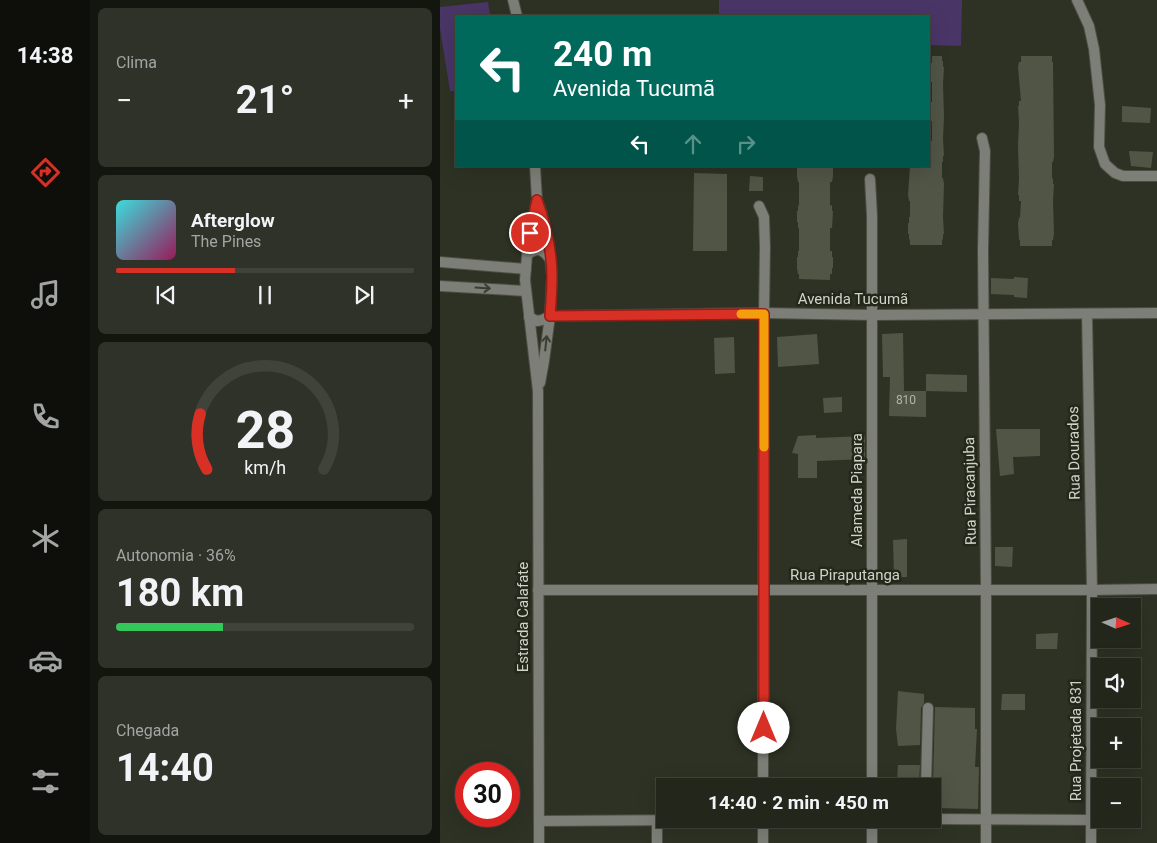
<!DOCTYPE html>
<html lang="pt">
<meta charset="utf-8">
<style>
:root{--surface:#22261b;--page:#2e3228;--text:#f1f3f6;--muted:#a2a5a3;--line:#3f433a;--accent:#d93025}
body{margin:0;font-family:Roboto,sans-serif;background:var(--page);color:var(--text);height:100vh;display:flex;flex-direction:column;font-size:19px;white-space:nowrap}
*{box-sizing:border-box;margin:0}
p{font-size:16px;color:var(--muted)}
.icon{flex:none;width:28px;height:28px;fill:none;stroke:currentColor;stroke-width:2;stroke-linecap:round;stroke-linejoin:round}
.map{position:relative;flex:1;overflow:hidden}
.side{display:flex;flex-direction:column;gap:8px;padding:8px;background:#13150f;width:350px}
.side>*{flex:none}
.top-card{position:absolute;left:15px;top:15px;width:475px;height:152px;border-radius:0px;box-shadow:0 5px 20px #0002,0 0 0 1px var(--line);background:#00695c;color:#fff;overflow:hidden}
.needle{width:32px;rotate:93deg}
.fabs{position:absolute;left:651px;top:598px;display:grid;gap:10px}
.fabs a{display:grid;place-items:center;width:50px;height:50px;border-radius:0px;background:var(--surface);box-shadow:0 5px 20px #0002,0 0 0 1px var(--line);font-size:25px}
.speed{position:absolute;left:15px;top:762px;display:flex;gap:10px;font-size:25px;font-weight:700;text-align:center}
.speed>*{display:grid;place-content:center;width:65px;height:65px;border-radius:50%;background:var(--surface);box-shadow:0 5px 20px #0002,0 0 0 1px var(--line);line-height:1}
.speed .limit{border:8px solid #d22;background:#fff;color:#111}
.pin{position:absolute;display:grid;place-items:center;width:42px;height:42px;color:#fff;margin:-21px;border:2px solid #fff;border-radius:50%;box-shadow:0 1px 5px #0007}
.me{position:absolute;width:55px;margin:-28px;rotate:0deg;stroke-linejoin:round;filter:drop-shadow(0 0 4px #0008)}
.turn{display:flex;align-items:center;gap:18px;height:105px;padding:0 15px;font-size:22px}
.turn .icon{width:65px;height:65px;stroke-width:2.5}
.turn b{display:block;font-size:35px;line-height:42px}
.lanes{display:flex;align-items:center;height:48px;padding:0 15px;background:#0003;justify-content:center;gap:25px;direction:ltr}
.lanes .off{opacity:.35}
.big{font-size:38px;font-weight:700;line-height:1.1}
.side .card{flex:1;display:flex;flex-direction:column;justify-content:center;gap:8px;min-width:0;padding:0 18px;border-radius:8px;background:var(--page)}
.side .dial{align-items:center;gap:0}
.dial svg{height:130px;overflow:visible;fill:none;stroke:var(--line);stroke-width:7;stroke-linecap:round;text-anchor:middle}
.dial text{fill:var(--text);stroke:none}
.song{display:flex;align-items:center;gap:15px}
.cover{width:60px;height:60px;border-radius:8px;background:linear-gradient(135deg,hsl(180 70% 55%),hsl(330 70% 35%))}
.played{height:5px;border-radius:2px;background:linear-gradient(90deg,var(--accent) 40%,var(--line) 40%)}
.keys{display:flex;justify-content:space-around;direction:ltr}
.heat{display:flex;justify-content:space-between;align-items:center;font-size:28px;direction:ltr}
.charge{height:8px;border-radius:4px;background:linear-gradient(90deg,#34c759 36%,var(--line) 0)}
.trip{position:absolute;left:216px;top:778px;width:285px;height:50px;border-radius:0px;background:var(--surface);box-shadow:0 5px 20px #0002,0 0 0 1px var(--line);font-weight:700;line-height:50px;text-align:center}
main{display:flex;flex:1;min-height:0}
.dock{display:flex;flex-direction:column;width:90px;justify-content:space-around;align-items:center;background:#0e0f0b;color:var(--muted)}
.dock .icon{width:35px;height:35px}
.dock .on{color:var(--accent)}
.dock b{font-size:22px;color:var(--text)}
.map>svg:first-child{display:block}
.green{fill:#4a3567}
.building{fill:#515546}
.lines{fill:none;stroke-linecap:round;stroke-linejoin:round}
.minor-casing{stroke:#4b4f42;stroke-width:12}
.tertiary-casing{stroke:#4b4f42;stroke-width:12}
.minor{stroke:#7c7e77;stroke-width:10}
.tertiary{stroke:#7c7e77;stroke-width:10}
.oneway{stroke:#3a3e31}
.route-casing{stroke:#8d1f18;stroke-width:12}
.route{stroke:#d93025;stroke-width:9}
.slow{stroke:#f59e0b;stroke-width:9}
.labels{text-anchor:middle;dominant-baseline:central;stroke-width:5;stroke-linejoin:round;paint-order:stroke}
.number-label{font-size:12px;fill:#b0b4a9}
.street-label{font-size:15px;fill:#d0d3ca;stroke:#24281a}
</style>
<main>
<nav class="dock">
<b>14:38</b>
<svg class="icon on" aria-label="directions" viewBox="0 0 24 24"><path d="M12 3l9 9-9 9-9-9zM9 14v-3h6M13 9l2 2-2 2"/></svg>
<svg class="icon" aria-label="music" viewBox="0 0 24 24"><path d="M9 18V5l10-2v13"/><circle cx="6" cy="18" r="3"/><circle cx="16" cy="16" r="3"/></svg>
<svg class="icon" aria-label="phone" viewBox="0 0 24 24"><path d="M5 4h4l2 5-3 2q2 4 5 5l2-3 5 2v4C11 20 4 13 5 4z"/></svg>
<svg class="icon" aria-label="climate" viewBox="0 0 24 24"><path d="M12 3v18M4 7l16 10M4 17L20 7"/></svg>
<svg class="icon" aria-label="car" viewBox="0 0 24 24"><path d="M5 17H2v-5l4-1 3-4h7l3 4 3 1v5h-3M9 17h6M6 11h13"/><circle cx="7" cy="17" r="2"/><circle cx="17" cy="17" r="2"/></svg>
<svg class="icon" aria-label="filters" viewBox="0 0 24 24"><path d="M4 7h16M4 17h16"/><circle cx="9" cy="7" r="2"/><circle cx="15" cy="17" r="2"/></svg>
</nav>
<section class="side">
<div class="card"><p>Clima</p>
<div class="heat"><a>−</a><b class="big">21°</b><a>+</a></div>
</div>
<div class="card">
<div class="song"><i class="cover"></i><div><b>Afterglow</b><p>The Pines</p></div></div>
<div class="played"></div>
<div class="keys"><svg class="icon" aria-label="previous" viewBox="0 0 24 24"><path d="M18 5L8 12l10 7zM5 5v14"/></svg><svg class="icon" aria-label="pause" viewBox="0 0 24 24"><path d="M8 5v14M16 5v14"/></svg><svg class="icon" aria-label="next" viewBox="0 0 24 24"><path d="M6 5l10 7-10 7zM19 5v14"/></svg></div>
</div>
<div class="card dial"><svg viewBox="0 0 100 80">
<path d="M14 69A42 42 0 1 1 86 69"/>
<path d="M14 69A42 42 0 0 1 10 35" stroke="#d93025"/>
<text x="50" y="56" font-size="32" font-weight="700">28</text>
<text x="50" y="72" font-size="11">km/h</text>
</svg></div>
<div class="card"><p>Autonomia · 36%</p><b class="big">180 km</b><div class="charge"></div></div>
<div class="card"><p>Chegada</p><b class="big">14:40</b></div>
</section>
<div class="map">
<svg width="717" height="843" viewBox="0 0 717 843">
<rect width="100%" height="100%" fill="#2e3224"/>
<g class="green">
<polygon points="279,0 522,0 521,46 489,45 489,16 279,16"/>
<polygon points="48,2 50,16 16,16 16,91 10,91 0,28 0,7"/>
</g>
<g class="building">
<polygon points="492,56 502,56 502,61 503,61 503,67 504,67 503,84 504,117 503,139 504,156 503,156 503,162 502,162 502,178 503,178 504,184 503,217 504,234 503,234 503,240 502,239 502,245 470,245 470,240 469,239 469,234 468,234 468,223 469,223 469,217 470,217 470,201 469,201 468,195 470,166 489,166 489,141 492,141 492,121 489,121 489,102 492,102 492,82 489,82 489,63 492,63"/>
<polygon points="581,56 612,56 612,62 613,62 614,157 613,162 612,162 612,178 613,179 613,184 614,184 613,201 614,234 613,240 612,240 612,246 580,246 580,240 579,240 578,223 579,218 580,217 581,201 579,201 579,195 578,195 579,179 578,145 579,123 578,106 579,106 579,101 581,101 578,67 579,62 581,62"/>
<polygon points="682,106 711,108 710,123 682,122"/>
<polygon points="689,151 713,152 711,168 691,166"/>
<polygon points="357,166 393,166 393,176 392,182 390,182 390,206 392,205 392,211 393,211 392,228 390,228 390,251 392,251 392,257 393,257 393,268 392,268 392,274 390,274 390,280 359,279 359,274 358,274 357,268 357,257 358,257 358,251 359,251 359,228 358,228 358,222 357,222 357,211 358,211 358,206 359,205 359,182 358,182 357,176"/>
<polygon points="254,173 287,174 287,251 253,251"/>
<polygon points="310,176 323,177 323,191 309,191"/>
<polygon points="574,277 588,278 587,298 574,297 574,295 551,294 551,278 574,279"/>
<polygon points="463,333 464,391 486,391 486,417 449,416 450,377 443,377 442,334"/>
<polygon points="377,334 379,364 338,367 337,337"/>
<polygon points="294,337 295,373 275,374 274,338"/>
<polygon points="486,374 527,375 527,392 486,391"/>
<polygon points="402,397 402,412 384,413 383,398"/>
<polygon points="556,429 600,429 600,456 573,457 574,474 560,476"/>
<polygon points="376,435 376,438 425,436 425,459 377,461 377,478 358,478 358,454 352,453 358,436"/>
<polygon points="467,539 467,577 454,577 453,540"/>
<polygon points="555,547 573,547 572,567 555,566"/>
<polygon points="618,633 617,649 596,649 596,634"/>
<polygon points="458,691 484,694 484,703 481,708 480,745 458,746 456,729"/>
<polygon points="562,694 585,694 585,710 561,710"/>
<polygon points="495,707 535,708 535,729 537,729 535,767 539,767 538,809 495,808 496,783 493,783"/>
<polygon points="458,765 480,765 479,782 457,782"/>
</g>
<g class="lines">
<defs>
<g id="minor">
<polyline points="637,0 649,26 654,49 660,105 659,147 665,164 675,173 683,176 717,176"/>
<polyline points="542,138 545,151 543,250 546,590 546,843"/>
<polyline points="430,179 432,216 432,786"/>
<polyline points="319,206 324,217 325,247 324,313 323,786"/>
<polyline points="0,262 86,269"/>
<polyline points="0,286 86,291"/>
<polyline points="647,314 652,590 651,843"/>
<polyline points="98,590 652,590 717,589"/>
<polyline points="486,786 488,708"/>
<polyline points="323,819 323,843"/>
<polyline points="432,819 432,843"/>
<polyline points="491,819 651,820"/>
<polyline points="99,821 417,819"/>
<polyline points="217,843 217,821"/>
</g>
<g id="tertiary">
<polyline points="73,0 77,16"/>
<polyline points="95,166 97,200 102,214 109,245 112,276 110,316 104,361 100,383"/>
<polyline points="97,200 90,233 87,255 85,280 98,391 99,843"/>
<path d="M87,255C97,247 103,249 110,259"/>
<polyline points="89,317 97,321 102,320 110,316 324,313 432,315 717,313"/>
</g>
</defs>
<use href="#minor" class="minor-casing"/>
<use href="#tertiary" class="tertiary-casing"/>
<use href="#minor" class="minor"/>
<use href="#tertiary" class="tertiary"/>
</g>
<defs><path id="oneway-shaft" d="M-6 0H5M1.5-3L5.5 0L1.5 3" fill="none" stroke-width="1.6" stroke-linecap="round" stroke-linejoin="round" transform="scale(1.25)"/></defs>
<g class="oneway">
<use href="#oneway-shaft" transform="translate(43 288) rotate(4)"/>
<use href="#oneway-shaft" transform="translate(106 343) rotate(-84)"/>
</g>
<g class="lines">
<defs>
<path id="route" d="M90,233L97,200C106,225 112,252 112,277C112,290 111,303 110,316L324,314V728"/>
</defs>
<use href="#route" class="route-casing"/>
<use href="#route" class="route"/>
<polyline class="slow" points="301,314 324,314 324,447"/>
</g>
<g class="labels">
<g class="number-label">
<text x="466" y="400">810</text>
</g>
<g class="street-label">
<text x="413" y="299">Avenida Tucumã</text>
<text transform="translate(634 453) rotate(-91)">Rua Dourados</text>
<text transform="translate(417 490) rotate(-90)">Alameda Piapara</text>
<text transform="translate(530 491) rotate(-91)">Rua Piracanjuba</text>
<text x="405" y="575">Rua Piraputanga</text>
<text transform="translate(83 617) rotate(-90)">Estrada Calafate</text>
<text transform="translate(636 740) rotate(-90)">Rua Projetada 831</text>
</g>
</g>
</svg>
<div class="fabs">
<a><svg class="needle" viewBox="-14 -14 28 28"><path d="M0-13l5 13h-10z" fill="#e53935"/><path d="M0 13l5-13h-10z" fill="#a2a5a3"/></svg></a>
<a><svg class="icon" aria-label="sound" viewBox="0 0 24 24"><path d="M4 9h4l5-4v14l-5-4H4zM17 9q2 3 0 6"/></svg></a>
<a>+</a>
<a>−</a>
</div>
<div class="speed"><div class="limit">30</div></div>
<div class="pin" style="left:90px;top:233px;background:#d93025"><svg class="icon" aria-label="arrive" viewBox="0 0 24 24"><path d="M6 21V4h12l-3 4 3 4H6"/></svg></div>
<svg class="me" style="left:324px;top:728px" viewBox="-20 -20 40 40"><circle r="19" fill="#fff"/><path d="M0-13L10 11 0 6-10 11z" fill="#d93025"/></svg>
<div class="trip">14:40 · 2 min · 450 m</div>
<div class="top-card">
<div class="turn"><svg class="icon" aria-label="left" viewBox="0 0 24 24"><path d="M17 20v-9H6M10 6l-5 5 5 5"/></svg><div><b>240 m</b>Avenida Tucumã</div></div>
<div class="lanes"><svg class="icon" aria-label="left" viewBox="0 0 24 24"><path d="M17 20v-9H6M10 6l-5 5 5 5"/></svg><svg class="icon off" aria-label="ahead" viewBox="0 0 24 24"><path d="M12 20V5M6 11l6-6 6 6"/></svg><svg class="icon off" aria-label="right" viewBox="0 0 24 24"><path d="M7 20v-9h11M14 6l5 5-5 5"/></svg></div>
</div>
</div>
</main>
